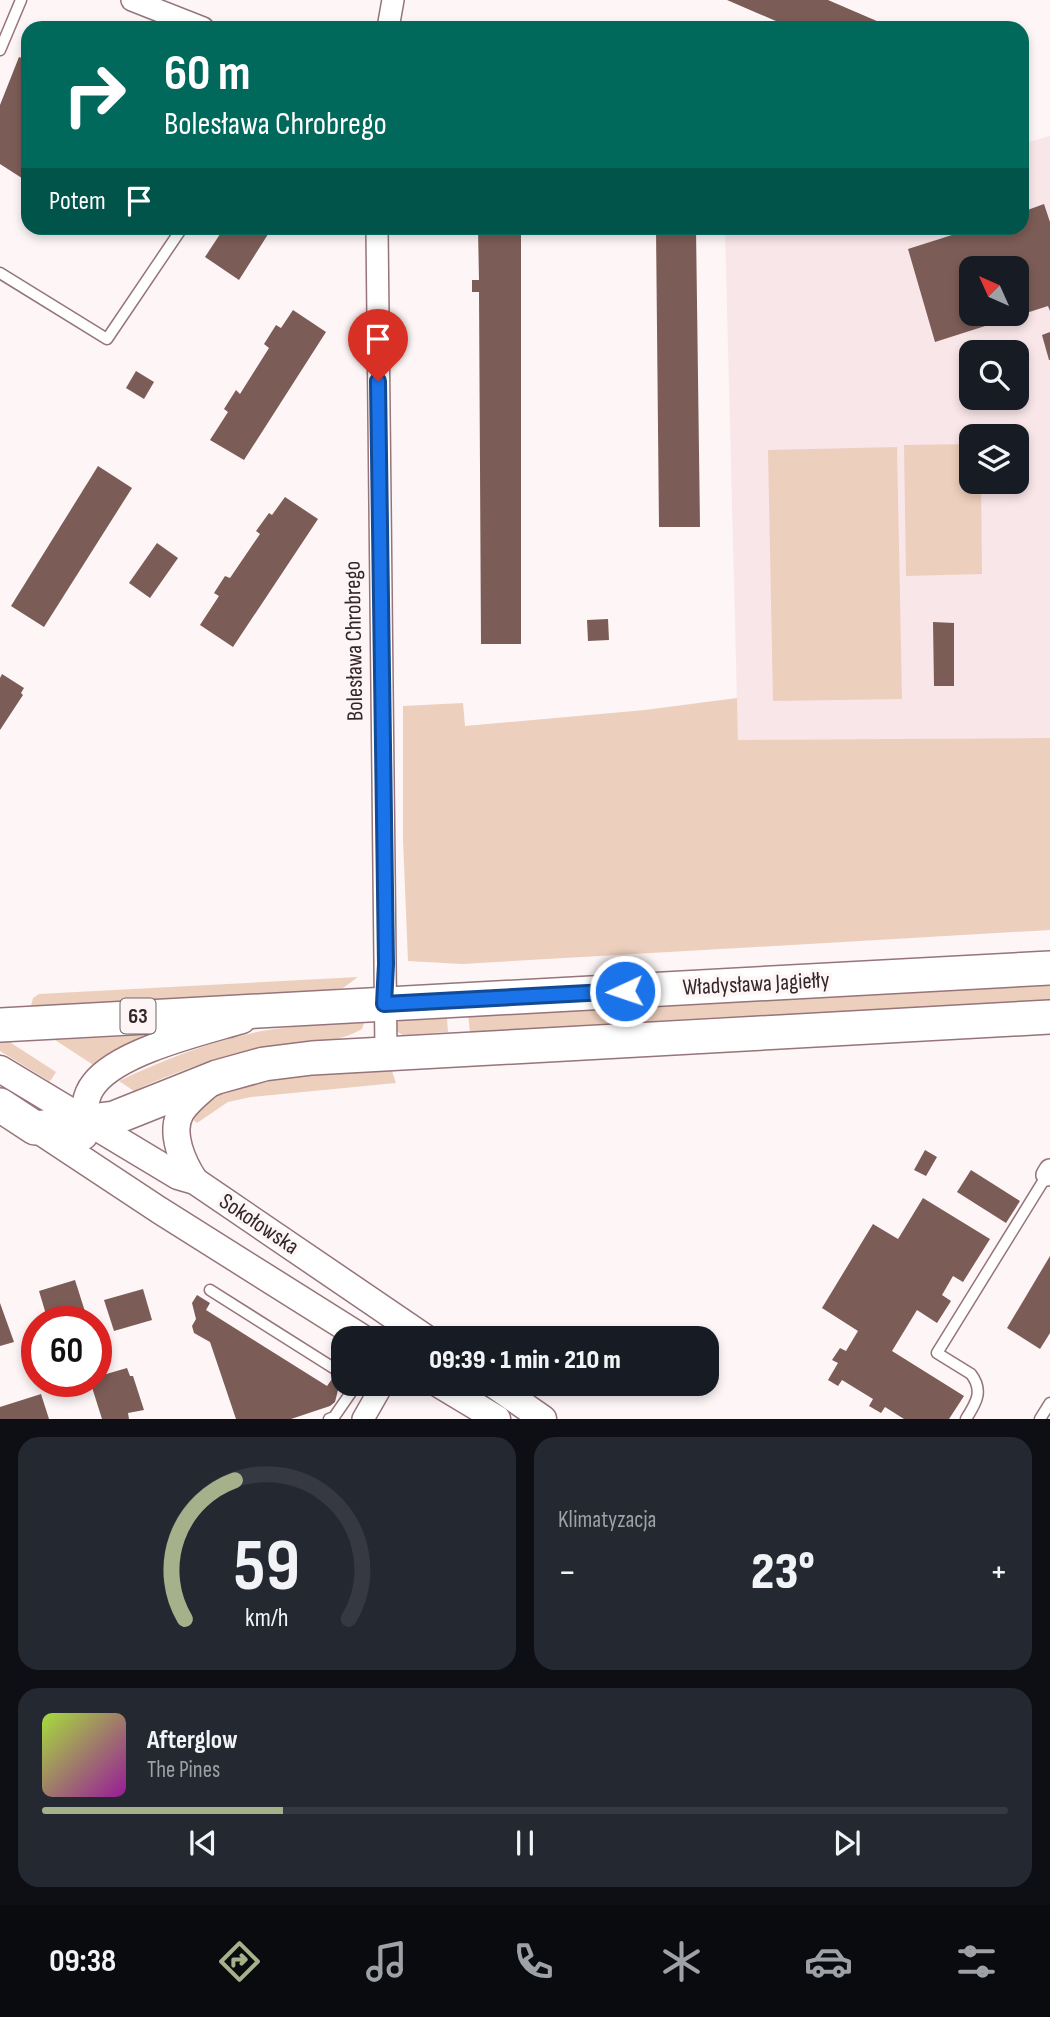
<!DOCTYPE html>
<html lang="pl">
<meta charset="utf-8">
<style>
:root{--surface:#171b24;--page:#242831;--text:#f1f3f6;--muted:#9ea1a6;--line:#363941;--accent:#a6b08a}
body{margin:0;font-family:"Sofia Sans Condensed",sans-serif;background:var(--page);color:var(--text);height:100vh;display:flex;flex-direction:column;font-size:26px;white-space:nowrap}
*{box-sizing:border-box;margin:0}
p{font-size:23px;color:var(--muted)}
.icon{flex:none;width:38px;height:38px;fill:none;stroke:currentColor;stroke-width:2;stroke-linecap:round;stroke-linejoin:round}
.map{position:relative;height:1419px;overflow:hidden}
.side{display:flex;flex-direction:column;gap:18px;padding:18px;background:#0d0f14;flex:1}
.side>*{flex:none}
.guide{position:absolute;left:21px;top:21px;width:1008px;height:214px;border-radius:21px;box-shadow:0 4px 10px #0003;background:#00695c;color:#fff;overflow:hidden}
.needle{width:46px;rotate:315deg}
.fabs{position:absolute;left:959px;top:256px;display:grid;gap:14px}
.fabs a{display:grid;place-items:center;width:70px;height:70px;border-radius:14px;background:var(--surface);box-shadow:0 4px 10px #0003;font-size:35px}
.speed{position:absolute;left:21px;top:1306px;display:flex;gap:14px;font-size:35px;font-weight:700;text-align:center}
.speed>*{display:grid;place-content:center;width:91px;height:91px;border-radius:50%;background:var(--surface);box-shadow:0 4px 10px #0003;line-height:1}
.speed .limit{border:10px solid #d22;background:#fff;color:#111}
.pin{position:absolute;display:grid;place-items:center;width:60px;height:60px;color:#fff;margin:-72px -30px;border-radius:50% 50% 50% 0;rotate:-45deg;box-shadow:0 0 7px #0007}
.pin .icon{rotate:45deg}
.me{position:absolute;width:77px;margin:-38px;rotate:267deg;stroke-linejoin:round;filter:drop-shadow(0 0 5px #0008)}
.turn{display:flex;align-items:center;gap:24px;height:147px;padding:0 28px;font-size:32px}
.turn .icon{width:91px;height:91px;stroke-width:2.5}
.turn b{display:block;font-size:49px;line-height:60px}
.then{display:flex;align-items:center;height:66px;padding:0 28px;background:#0003;gap:14px;font-size:26px}
.big{font-size:52px;font-weight:800;line-height:1.1}
.side .widget{flex:1;display:flex;flex-direction:column;justify-content:center;gap:10px;min-width:0;padding:0 24px;border-radius:21px;background:var(--page)}
.side .dial{align-items:center;gap:0}
.dial svg{height:182px;overflow:visible;fill:none;stroke:var(--line);stroke-width:7;stroke-linecap:round;text-anchor:middle}
.dial text{fill:var(--text);stroke:none}
.song{display:flex;align-items:center;gap:21px}
.cover{width:84px;height:84px;border-radius:10px;background:linear-gradient(135deg,hsl(80 70% 55%),hsl(300 70% 35%))}
.played{height:7px;border-radius:4px;background:linear-gradient(90deg,var(--accent) 25%,var(--line) 25%)}
.keys{display:flex;justify-content:space-around;direction:ltr}
.heat{display:flex;justify-content:space-between;align-items:center;font-size:38px;direction:ltr}
.side .tiles{flex:1;display:grid;gap:18px;grid-template-columns:1fr 1fr}
.widget:last-child{grid-column:span 2}
.trip{position:absolute;left:331px;top:1326px;width:388px;height:70px;border-radius:21px;background:var(--surface);box-shadow:0 4px 10px #0003;font-weight:800;line-height:70px;text-align:center}
.tabs{display:flex;height:112px;justify-content:space-around;align-items:center;background:#090b0e;color:var(--muted)}
.tabs .icon{width:49px;height:49px}
.tabs .active{color:var(--accent)}
.tabs b{font-size:32px;color:var(--text)}
.map>svg:first-child{display:block}
.built{fill:#f9e6e9;fill-rule:evenodd}
.green{fill:#edcfbd}
.building{fill:#7c5c56;fill-rule:evenodd}
.lines{fill:none;stroke-linecap:round;stroke-linejoin:round}
.service-casing{stroke:#967479;stroke-width:13}
.minor-casing{stroke:#967479;stroke-width:24}
.tertiary-casing{stroke:#967479;stroke-width:29}
.primary-casing{stroke:#967479;stroke-width:36}
.service{stroke:#fff;stroke-width:10}
.minor{stroke:#fff;stroke-width:21}
.tertiary{stroke:#fff;stroke-width:26}
.primary{stroke:#fff;stroke-width:33}
.route-casing{stroke:#114b97;stroke-width:18}
.route{stroke:#1a73e8;stroke-width:12}
.labels{text-anchor:middle;dominant-baseline:central;stroke-width:7;stroke-linejoin:round;paint-order:stroke}
.shield{fill:#fdf5f6;stroke:#706466;stroke-width:2}
.shield-label{font-size:21px;font-weight:bold;fill:#342628}
.street-label{font-size:23px;fill:#342628;stroke:#fdf5f6}
</style>
<div class="map">
<svg width="1050" height="1419" viewBox="0 0 1050 1419">
<rect width="100%" height="100%" fill="#fdf5f6"/>
<path class="built" d="M1050,136V738L738,740L725,228H1022V144ZM971,268H1017V313H971ZM971,352H1017V397H971ZM971,436H1017V481H971Z"/>
<g class="green">
<polygon points="971,444 971,481 981,481 982,574 906,576 904,445"/>
<polygon points="897,447 902,699 773,701 768,450"/>
<polygon points="737,698 738,740 1050,738 1050,930 462,964 408,961 403,839 403,706 463,703 465,726 645,710"/>
<polygon points="358,977 343,988 321,991 31,1006 33,998 39,994"/>
<polygon points="1050,983 1050,1002 470,1032 468,1014"/>
<polygon points="447,1018 448,1032 403,1035 396,1031 395,1025 401,1020"/>
<path d="M364,1023L362,1029C335,1045 307,1040 278,1045C227,1054 181,1069 134,1091L119,1081C165,1059 212,1041 262,1031C296,1025 330,1025 364,1023Z"/>
<polygon points="154,1035 95,1066 55,1040"/>
<polygon points="8,1041 56,1072 51,1080 49,1081 0,1051 0,1042"/>
<path d="M391,1068L396,1083L251,1097L228,1102L197,1123L192,1119C201,1107 210,1096 224,1090C266,1072 344,1072 391,1068Z"/>
</g>
<g class="building">
<polygon points="727,0 828,0 893,28 792,28"/>
<polygon points="19,57 28,60 28,182 0,164 0,105"/>
<path d="M1044,204L1050,222V311L1048,306L935,342L908,249L974,228H1022V212ZM971,268H1017V313H971Z"/>
<polygon points="224,228 272,228 239,280 205,257"/>
<polygon points="478,228 521,228 521,644 481,644 479,292 472,292 472,280 479,280"/>
<polygon points="656,228 696,228 700,527 659,527"/>
<polygon points="293,310 326,332 244,460 210,440 228,412 224,409 236,390 240,394 269,348 264,344 276,325 281,328"/>
<polygon points="1050,332 1050,360 1049,360 1042,335"/>
<polygon points="136,371 154,382 144,399 126,388"/>
<polygon points="98,466 132,488 44,627 11,606"/>
<polygon points="285,497 318,519 233,647 200,625 219,596 214,593 225,576 230,578 260,534 256,531 269,513 272,515"/>
<polygon points="157,543 178,558 150,598 129,583"/>
<polygon points="608,619 609,640 588,641 587,620"/>
<polygon points="933,622 954,623 954,686 934,686"/>
<polygon points="2,674 24,688 21,693 23,695 0,730 0,678"/>
<polygon points="925,1150 937,1157 926,1176 914,1170"/>
<polygon points="971,1170 1020,1201 1006,1223 957,1192"/>
<polygon points="923,1198 990,1239 963,1282 953,1276 942,1295 951,1301 937,1323 917,1310 892,1351 964,1396 949,1419 904,1419 885,1407 881,1413 869,1406 873,1399 842,1380 838,1386 828,1380 838,1363 832,1360 840,1348 846,1351 858,1331 822,1308 873,1224 898,1239"/>
<polygon points="1050,1256 1050,1333 1040,1349 1007,1328"/>
<polygon points="75,1280 88,1321 48,1321 39,1291"/>
<polygon points="143,1289 152,1320 114,1331 104,1300"/>
<polygon points="197,1295 210,1303 206,1310 327,1386 332,1379 338,1390 335,1402 330,1406 291,1419 236,1419 210,1342 194,1333 192,1326 196,1319 192,1303"/>
<polygon points="0,1303 14,1342 0,1346"/>
<polygon points="127,1368 130,1376 133,1376 144,1410 128,1413 129,1419 102,1419 90,1381 96,1381 96,1377"/>
<polygon points="41,1394 49,1419 0,1419 0,1407"/>
</g>
<g class="lines">
<defs>
<g id="service">
<polyline points="0,50 21,0"/>
<polyline points="0,273 107,339 182,228"/>
<polyline points="210,1290 343,1374"/>
<polyline points="329,1419 334,1417 352,1391 349,1384"/>
<path d="M966,1419C976,1403 984,1391 971,1374L937,1353L1047,1175"/>
<polyline points="1040,1419 1050,1403"/>
</g>
<g id="minor">
<polyline points="132,0 203,28"/>
<polyline points="388,28 393,0"/>
<polyline points="377,228 386,1053"/>
<polyline points="1047,1175 1050,1170"/>
<polyline points="363,1419 383,1384"/>
</g>
<g id="tertiary">
<polyline points="0,1069 178,1176 195,1181 427,1339"/>
<polyline points="35,1128 159,1210 364,1339"/>
<path d="M84,1136C85,1118 82,1099 94,1084C119,1051 202,1032 242,1020"/>
<path d="M195,1181C183,1163 169,1133 181,1112C188,1101 200,1092 209,1084"/>
<polyline points="439,1384 497,1419"/>
<polyline points="493,1384 543,1419"/>
</g>
<g id="primary">
<polyline points="0,1025 1050,968"/>
<polyline points="0,1105 35,1128 114,1118 217,1077 264,1064 312,1058 1050,1017"/>
</g>
</defs>
<use href="#service" class="service-casing"/>
<use href="#minor" class="minor-casing"/>
<use href="#tertiary" class="tertiary-casing"/>
<use href="#primary" class="primary-casing"/>
<use href="#service" class="service"/>
<use href="#minor" class="minor"/>
<use href="#tertiary" class="tertiary"/>
<use href="#primary" class="primary"/>
</g>
<g class="lines">
<defs>
<polyline id="route" points="378,381 386,964 384,1004 625,991"/>
</defs>
<use href="#route" class="route-casing"/>
<use href="#route" class="route"/>
</g>
<g class="labels">
<rect class="shield" x="120.5" y="998.5" width="35" height="35" rx="5"/>
<g class="shield-label">
<text x="138" y="1016">63</text>
</g>
<g class="street-label">
<text transform="translate(354 641) rotate(-91)">Bolesława Chrobrego</text>
<text transform="translate(756 984) rotate(-3)">Władysława Jagiełły</text>
<text transform="translate(259 1224) rotate(34)">Sokołowska</text>
</g>
</g>
</svg>
<div class="fabs">
<a><svg class="needle" viewBox="-14 -14 28 28"><path d="M0-13l5 13h-10z" fill="#e53935"/><path d="M0 13l5-13h-10z" fill="#9ea1a6"/></svg></a>
<a><svg class="icon" aria-label="search" viewBox="0 0 24 24"><circle cx="10" cy="10" r="6"/><path d="M15 15l6 6"/></svg></a>
<a><svg class="icon" aria-label="layers" viewBox="0 0 24 24"><path d="M12 4l9 5-9 5-9-5zM3 14l9 5 9-5"/></svg></a>
</div>
<div class="speed"><div class="limit">60</div></div>
<div class="pin" style="left:378px;top:381px;background:#d93025"><svg class="icon" aria-label="arrive" viewBox="0 0 24 24"><path d="M6 21V4h12l-3 4 3 4H6"/></svg></div>
<svg class="me" style="left:625px;top:991px" viewBox="-20 -20 40 40"><circle r="17" fill="#1a73e8" stroke="#fff" stroke-width="3"/><path d="M0-11L8 9 0 5-8 9z" fill="#fff"/></svg>
<div class="trip">09:39 · 1 min · 210 m</div>
<div class="guide">
<div class="turn"><svg class="icon" aria-label="right" viewBox="0 0 24 24"><path d="M7 20v-9h11M14 6l5 5-5 5"/></svg><div><b>60 m</b>Bolesława Chrobrego</div></div>
<div class="then">Potem<svg class="icon" aria-label="arrive" viewBox="0 0 24 24"><path d="M6 21V4h12l-3 4 3 4H6"/></svg></div>
</div>
</div>
<section class="side">
<div class="tiles">
<div class="widget dial"><svg viewBox="0 0 100 80">
<path d="M14 69A42 42 0 1 1 86 69"/>
<path d="M14 69A42 42 0 0 1 36 8" stroke="#a6b08a"/>
<text x="50" y="56" font-size="32" font-weight="700">59</text>
<text x="50" y="72" font-size="11">km/h</text>
</svg></div>
<div class="widget"><p>Klimatyzacja</p>
<div class="heat"><a>−</a><b class="big">23°</b><a>+</a></div>
</div>
<div class="widget">
<div class="song"><i class="cover"></i><div><b>Afterglow</b><p>The Pines</p></div></div>
<div class="played"></div>
<div class="keys"><svg class="icon" aria-label="previous" viewBox="0 0 24 24"><path d="M18 5L8 12l10 7zM5 5v14"/></svg><svg class="icon" aria-label="pause" viewBox="0 0 24 24"><path d="M8 5v14M16 5v14"/></svg><svg class="icon" aria-label="next" viewBox="0 0 24 24"><path d="M6 5l10 7-10 7zM19 5v14"/></svg></div>
</div>
</div>
</section>
<nav class="tabs">
<b>09:38</b>
<svg class="icon active" aria-label="directions" viewBox="0 0 24 24"><path d="M12 3l9 9-9 9-9-9zM9 14v-3h6M13 9l2 2-2 2"/></svg>
<svg class="icon" aria-label="music" viewBox="0 0 24 24"><path d="M9 18V5l10-2v13"/><circle cx="6" cy="18" r="3"/><circle cx="16" cy="16" r="3"/></svg>
<svg class="icon" aria-label="phone" viewBox="0 0 24 24"><path d="M5 4h4l2 5-3 2q2 4 5 5l2-3 5 2v4C11 20 4 13 5 4z"/></svg>
<svg class="icon" aria-label="climate" viewBox="0 0 24 24"><path d="M12 3v18M4 7l16 10M4 17L20 7"/></svg>
<svg class="icon" aria-label="car" viewBox="0 0 24 24"><path d="M5 17H2v-5l4-1 3-4h7l3 4 3 1v5h-3M9 17h6M6 11h13"/><circle cx="7" cy="17" r="2"/><circle cx="17" cy="17" r="2"/></svg>
<svg class="icon" aria-label="filters" viewBox="0 0 24 24"><path d="M4 7h16M4 17h16"/><circle cx="9" cy="7" r="2"/><circle cx="15" cy="17" r="2"/></svg>
</nav>
